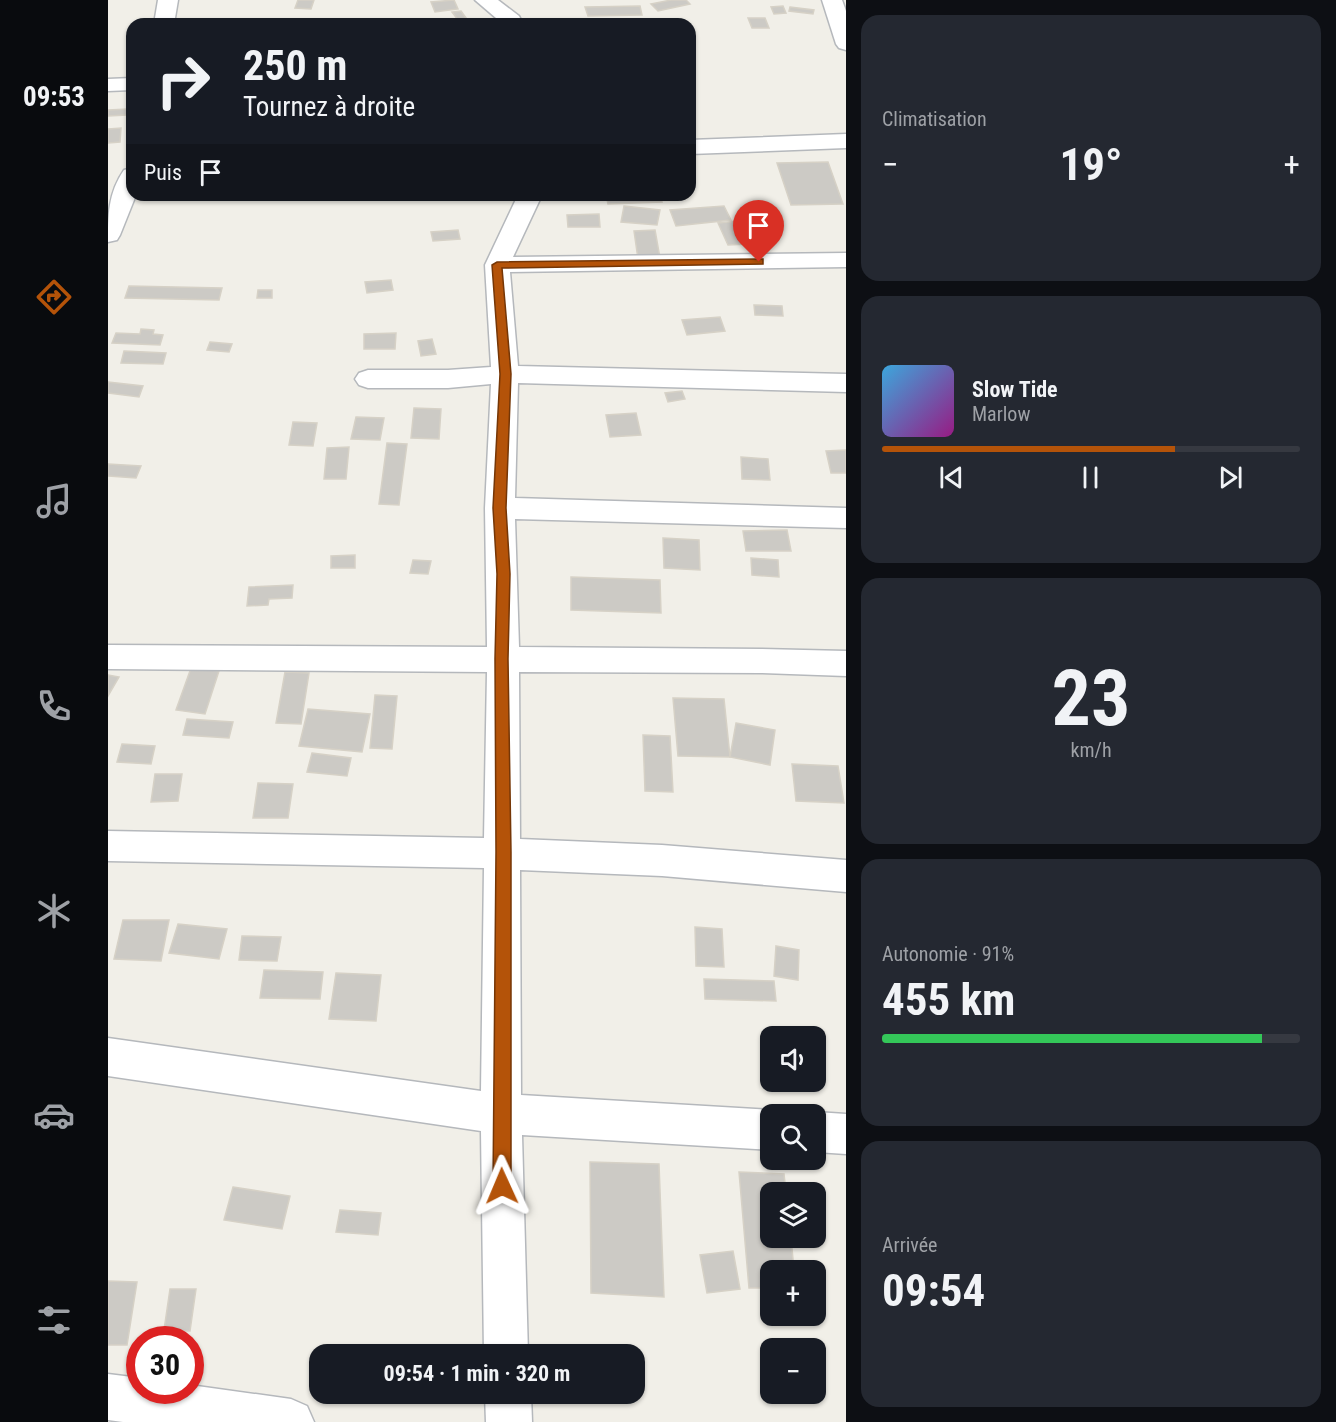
<!DOCTYPE html>
<html lang="fr">
<meta charset="utf-8">
<style>
:root{--surface:#171b24;--page:#242831;--text:#f1f3f6;--muted:#9ea1a6;--line:#363941;--accent:#b45309}
body{margin:0;font-family:"Roboto Condensed",sans-serif;background:var(--page);color:var(--text);height:100vh;display:flex;flex-direction:column;font-size:22px;white-space:nowrap}
*{box-sizing:border-box;margin:0}
p{font-size:20px;color:var(--muted)}
.icon{flex:none;width:33px;height:33px;fill:none;stroke:currentColor;stroke-width:2;stroke-linecap:round;stroke-linejoin:round}
.map{position:relative;flex:1;overflow:hidden}
.sheet{display:flex;flex-direction:column;gap:15px;padding:15px;background:#0d0f14;width:490px}
.sheet>*{flex:none}
.guide{position:absolute;left:18px;top:18px;width:570px;height:183px;border-radius:18px;box-shadow:0 2px 4px #0004;background:#171b24;color:var(--text);overflow:hidden}
.fabs{position:absolute;left:652px;top:1026px;display:grid;gap:12px}
.fabs a{display:grid;place-items:center;width:66px;height:66px;border-radius:12px;background:var(--surface);box-shadow:0 2px 4px #0004;font-size:30px}
.speed{position:absolute;left:18px;top:1326px;display:flex;gap:12px;font-size:30px;font-weight:700;text-align:center}
.speed>*{display:grid;place-content:center;width:78px;height:78px;border-radius:50%;background:var(--surface);box-shadow:0 2px 4px #0004;line-height:1}
.speed .limit{border:9px solid #d22;background:#fff;color:#111}
.pin{position:absolute;display:grid;place-items:center;width:51px;height:51px;color:#fff;margin:-62px -26px;border-radius:50% 50% 50% 0;rotate:-45deg;box-shadow:0 0 6px #0007}
.pin .icon{rotate:45deg}
.me{position:absolute;width:66px;margin:-33px;rotate:359deg;stroke-linejoin:round;filter:drop-shadow(0 0 4px #0008)}
.turn{display:flex;align-items:center;gap:21px;height:126px;padding:0 18px;font-size:27px}
.turn .icon{width:78px;height:78px;stroke-width:2.5}
.turn b{display:block;font-size:42px;line-height:51px}
.then{display:flex;align-items:center;height:57px;padding:0 18px;background:#0003;gap:12px;font-size:22px}
.big{font-size:45px;font-weight:700;line-height:1.1}
.sheet .card{flex:1;display:flex;flex-direction:column;justify-content:center;gap:9px;min-width:0;padding:0 21px;border-radius:18px;background:var(--page)}
.sheet .dial{align-items:center;gap:0}
.dial b{font-size:78px;line-height:1}
.song{display:flex;align-items:center;gap:18px}
.cover{width:72px;height:72px;border-radius:9px;background:linear-gradient(135deg,hsl(200 70% 55%),hsl(310 70% 35%))}
.played{height:6px;border-radius:3px;background:linear-gradient(90deg,var(--accent) 70%,var(--line) 70%)}
.keys{display:flex;justify-content:space-around;direction:ltr}
.heat{display:flex;justify-content:space-between;align-items:center;font-size:33px;direction:ltr}
.charge{height:9px;border-radius:4px;background:linear-gradient(90deg,#34c759 91%,var(--line) 0)}
.trip{position:absolute;left:201px;top:1344px;width:336px;height:60px;border-radius:18px;background:var(--surface);box-shadow:0 2px 4px #0004;font-weight:700;line-height:60px;text-align:center}
main{display:flex;flex:1;min-height:0}
.menu{display:flex;flex-direction:column;width:108px;justify-content:space-around;align-items:center;background:#090b0e;color:var(--muted)}
.menu .icon{width:42px;height:42px}
.menu .on{color:var(--accent)}
.menu b{font-size:27px;color:var(--text)}
.map>svg:first-child{display:block}
.building{fill:#cccac5;stroke:#d6d1c6;stroke-width:1.5}
.lines{fill:none;stroke-linecap:round;stroke-linejoin:round}
.street-casing{stroke:#b5b8bc;stroke-width:3}
.street{fill:#fff;fill-rule:evenodd}
.route{fill:#b45309;stroke:#753606;stroke-width:1.5}
</style>
<main>
<nav class="menu">
<b>09:53</b>
<svg class="icon on" aria-label="directions" viewBox="0 0 24 24"><path d="M12 3l9 9-9 9-9-9zM9 14v-3h6M13 9l2 2-2 2"/></svg>
<svg class="icon" aria-label="music" viewBox="0 0 24 24"><path d="M9 18V5l10-2v13"/><circle cx="6" cy="18" r="3"/><circle cx="16" cy="16" r="3"/></svg>
<svg class="icon" aria-label="phone" viewBox="0 0 24 24"><path d="M5 4h4l2 5-3 2q2 4 5 5l2-3 5 2v4C11 20 4 13 5 4z"/></svg>
<svg class="icon" aria-label="climate" viewBox="0 0 24 24"><path d="M12 3v18M4 7l16 10M4 17L20 7"/></svg>
<svg class="icon" aria-label="car" viewBox="0 0 24 24"><path d="M5 17H2v-5l4-1 3-4h7l3 4 3 1v5h-3M9 17h6M6 11h13"/><circle cx="7" cy="17" r="2"/><circle cx="17" cy="17" r="2"/></svg>
<svg class="icon" aria-label="filters" viewBox="0 0 24 24"><path d="M4 7h16M4 17h16"/><circle cx="9" cy="7" r="2"/><circle cx="15" cy="17" r="2"/></svg>
</nav>
<div class="map">
<svg width="738" height="1422" viewBox="0 0 738 1422">
<rect width="100%" height="100%" fill="#f1efe8"/>
<g class="building">
<polygon points="190,0 206,0 203,9 187,8"/>
<polygon points="346,0 350,9 327,12 323,2"/>
<polygon points="563,0 578,0 582,4 550,11 543,4"/>
<polygon points="532,6 534,15 480,16 477,7"/>
<polygon points="675,6 678,13 666,14 663,7"/>
<polygon points="682,7 706,10 705,14 681,11"/>
<polygon points="353,11 361,22 353,24 344,12"/>
<polygon points="640,18 657,18 661,28 644,28"/>
<polygon points="19,109 19,115 0,116 0,110"/>
<polygon points="13,128 12,142 0,143 0,129"/>
<polygon points="720,162 735,204 683,205 669,163"/>
<polygon points="498,195 551,195 554,202 500,204"/>
<polygon points="516,206 552,210 549,225 513,222"/>
<polygon points="616,206 623,220 568,226 562,210"/>
<polygon points="491,214 492,227 460,227 459,215"/>
<polygon points="630,221 640,244 620,245 610,223"/>
<polygon points="645,228 660,228 662,235 647,235"/>
<polygon points="350,230 352,239 325,241 323,232"/>
<polygon points="547,230 552,258 530,259 526,231"/>
<polygon points="283,280 285,290 259,293 257,282"/>
<polygon points="21,286 114,288 111,300 17,298"/>
<polygon points="150,290 164,290 164,298 149,298"/>
<polygon points="646,305 674,306 675,316 647,315"/>
<polygon points="612,317 617,331 579,335 574,320"/>
<polygon points="33,329 46,330 45,334 55,335 52,345 4,343 8,333 32,334"/>
<polygon points="288,333 287,349 256,349 256,334"/>
<polygon points="324,339 328,354 313,356 310,341"/>
<polygon points="102,342 124,344 121,352 99,350"/>
<polygon points="16,351 58,353 55,364 13,363"/>
<polygon points="0,382 35,386 31,397 0,393"/>
<polygon points="574,391 577,399 560,402 557,393"/>
<polygon points="306,408 333,409 331,439 303,438"/>
<polygon points="528,413 533,435 502,437 498,415"/>
<polygon points="248,417 276,418 272,440 243,439"/>
<polygon points="185,422 209,423 205,446 181,445"/>
<polygon points="279,443 299,444 291,505 271,504"/>
<polygon points="241,447 238,479 216,479 219,448"/>
<polygon points="738,450 738,473 723,473 718,451"/>
<polygon points="633,457 660,459 662,480 634,479"/>
<polygon points="0,464 33,466 28,478 0,476"/>
<polygon points="679,530 683,551 638,551 635,531"/>
<polygon points="555,538 591,540 592,570 556,568"/>
<polygon points="247,555 247,568 223,568 223,556"/>
<polygon points="643,558 670,560 671,577 644,575"/>
<polygon points="305,560 323,561 320,574 302,573"/>
<polygon points="463,577 552,580 553,613 463,610"/>
<polygon points="185,585 184,598 161,599 160,605 139,606 141,587"/>
<polygon points="83,668 111,671 97,714 68,710"/>
<polygon points="177,672 201,673 193,724 168,723"/>
<polygon points="0,675 11,677 0,696"/>
<polygon points="267,695 289,696 284,749 262,748"/>
<polygon points="565,698 616,699 622,757 570,756"/>
<polygon points="200,709 262,714 254,752 191,746"/>
<polygon points="79,719 125,722 121,738 75,735"/>
<polygon points="628,723 667,730 662,765 622,757"/>
<polygon points="535,735 562,736 565,792 537,791"/>
<polygon points="14,744 47,746 43,764 9,762"/>
<polygon points="204,753 243,758 239,776 199,772"/>
<polygon points="684,764 730,766 736,803 688,801"/>
<polygon points="47,774 74,774 70,801 43,802"/>
<polygon points="150,783 185,784 180,818 145,818"/>
<polygon points="15,920 61,920 53,961 6,959"/>
<polygon points="70,924 119,929 111,959 61,953"/>
<polygon points="587,927 614,929 616,967 588,966"/>
<polygon points="134,936 173,937 169,961 131,960"/>
<polygon points="668,946 691,950 690,980 666,976"/>
<polygon points="156,970 215,972 212,999 152,998"/>
<polygon points="228,973 273,975 268,1021 221,1019"/>
<polygon points="596,979 666,981 668,1001 597,999"/>
<polygon points="482,1162 551,1164 556,1297 483,1293"/>
<polygon points="631,1172 676,1174 678,1192 663,1192 663,1238 683,1238 686,1270 663,1270 663,1288 641,1288"/>
<polygon points="125,1187 182,1196 174,1229 116,1220"/>
<polygon points="232,1210 273,1213 270,1235 228,1232"/>
<polygon points="625,1251 632,1289 599,1293 592,1255"/>
<polygon points="0,1281 29,1282 19,1345 0,1345"/>
<polygon points="62,1289 88,1289 82,1331 56,1330"/>
</g>
<g class="lines">
<defs>
<g id="street">
<polygon points="50,0 70,0 66,24 46,24"/>
<polygon points="367,0 390,0 411,16 415,24 395,24"/>
<polygon points="714,0 734,0 738,11 738,50 731,48 728,44"/>
<polygon points="24,78 24,90 0,91 0,79"/>
<polygon points="738,134 738,148 582,154 582,140"/>
<path d="M24,168V195H28L12,235L9,240L0,242C0,216 0,193 16,170Z"/>
<polygon points="410,195 434,195 405,257 738,253 738,267 402,272 410,366 738,374 738,392 410,383 407,498 738,508 738,528 407,519 411,647 654,649 738,651 738,676 654,673 411,672 412,839 554,845 738,860 738,892 554,876 412,870 413,1095 663,1110 674,1114 663,1114 663,1150 414,1135 420,1354 376,1354 373,1131 0,1076 0,1038 373,1091 376,868 0,861 0,831 376,838 379,672 0,669 0,645 379,647 377,508 383,384 340,388 260,388 251,385 247,379 251,373 260,370 340,370 383,367 377,265"/>
<polygon points="708,1112 738,1114 738,1154 708,1152 708,1114 701,1114"/>
<polygon points="0,1374 32,1378 32,1390 82,1390 82,1385 183,1399 199,1406 206,1422 15,1422 0,1420"/>
<polygon points="377,1394 423,1394 424,1422 378,1422"/>
</g>
</defs>
<use href="#street" class="street-casing"/>
<use href="#street" class="street"/>
</g>
<polygon class="route" points="651,259 655,259 655,264 394,268 403,374 398,508 402,574 400,659 403,852 403,1186 400,1192 394,1195 388,1192 385,1186 388,852 387,659 389,574 385,508 392,374 384,265 389,262"/>
</svg>
<div class="fabs">
<a><svg class="icon" aria-label="sound" viewBox="0 0 24 24"><path d="M4 9h4l5-4v14l-5-4H4zM17 9q2 3 0 6"/></svg></a>
<a><svg class="icon" aria-label="search" viewBox="0 0 24 24"><circle cx="10" cy="10" r="6"/><path d="M15 15l6 6"/></svg></a>
<a><svg class="icon" aria-label="layers" viewBox="0 0 24 24"><path d="M12 4l9 5-9 5-9-5zM3 14l9 5 9-5"/></svg></a>
<a>+</a>
<a>−</a>
</div>
<div class="speed"><div class="limit">30</div></div>
<div class="pin" style="left:651px;top:262px;background:#d93025"><svg class="icon" aria-label="arrive" viewBox="0 0 24 24"><path d="M6 21V4h12l-3 4 3 4H6"/></svg></div>
<svg class="me" style="left:394px;top:1186px" viewBox="-20 -20 40 40"><path d="M0-17L14 15 0 8-14 15z" fill="#b45309" stroke="#fff" stroke-width="4"/></svg>
<div class="trip">09:54 · 1 min · 320 m</div>
<div class="guide">
<div class="turn"><svg class="icon" aria-label="right" viewBox="0 0 24 24"><path d="M7 20v-9h11M14 6l5 5-5 5"/></svg><div><b>250 m</b>Tournez à droite</div></div>
<div class="then">Puis<svg class="icon" aria-label="arrive" viewBox="0 0 24 24"><path d="M6 21V4h12l-3 4 3 4H6"/></svg></div>
</div>
</div>
<section class="sheet">
<div class="card"><p>Climatisation</p>
<div class="heat"><a>−</a><b class="big">19°</b><a>+</a></div>
</div>
<div class="card">
<div class="song"><i class="cover"></i><div><b>Slow Tide</b><p>Marlow</p></div></div>
<div class="played"></div>
<div class="keys"><svg class="icon" aria-label="previous" viewBox="0 0 24 24"><path d="M18 5L8 12l10 7zM5 5v14"/></svg><svg class="icon" aria-label="pause" viewBox="0 0 24 24"><path d="M8 5v14M16 5v14"/></svg><svg class="icon" aria-label="next" viewBox="0 0 24 24"><path d="M6 5l10 7-10 7zM19 5v14"/></svg></div>
</div>
<div class="card dial"><b>23</b><p>km/h</p></div>
<div class="card"><p>Autonomie · 91%</p><b class="big">455 km</b><div class="charge"></div></div>
<div class="card"><p>Arrivée</p><b class="big">09:54</b></div>
</section>
</main>
